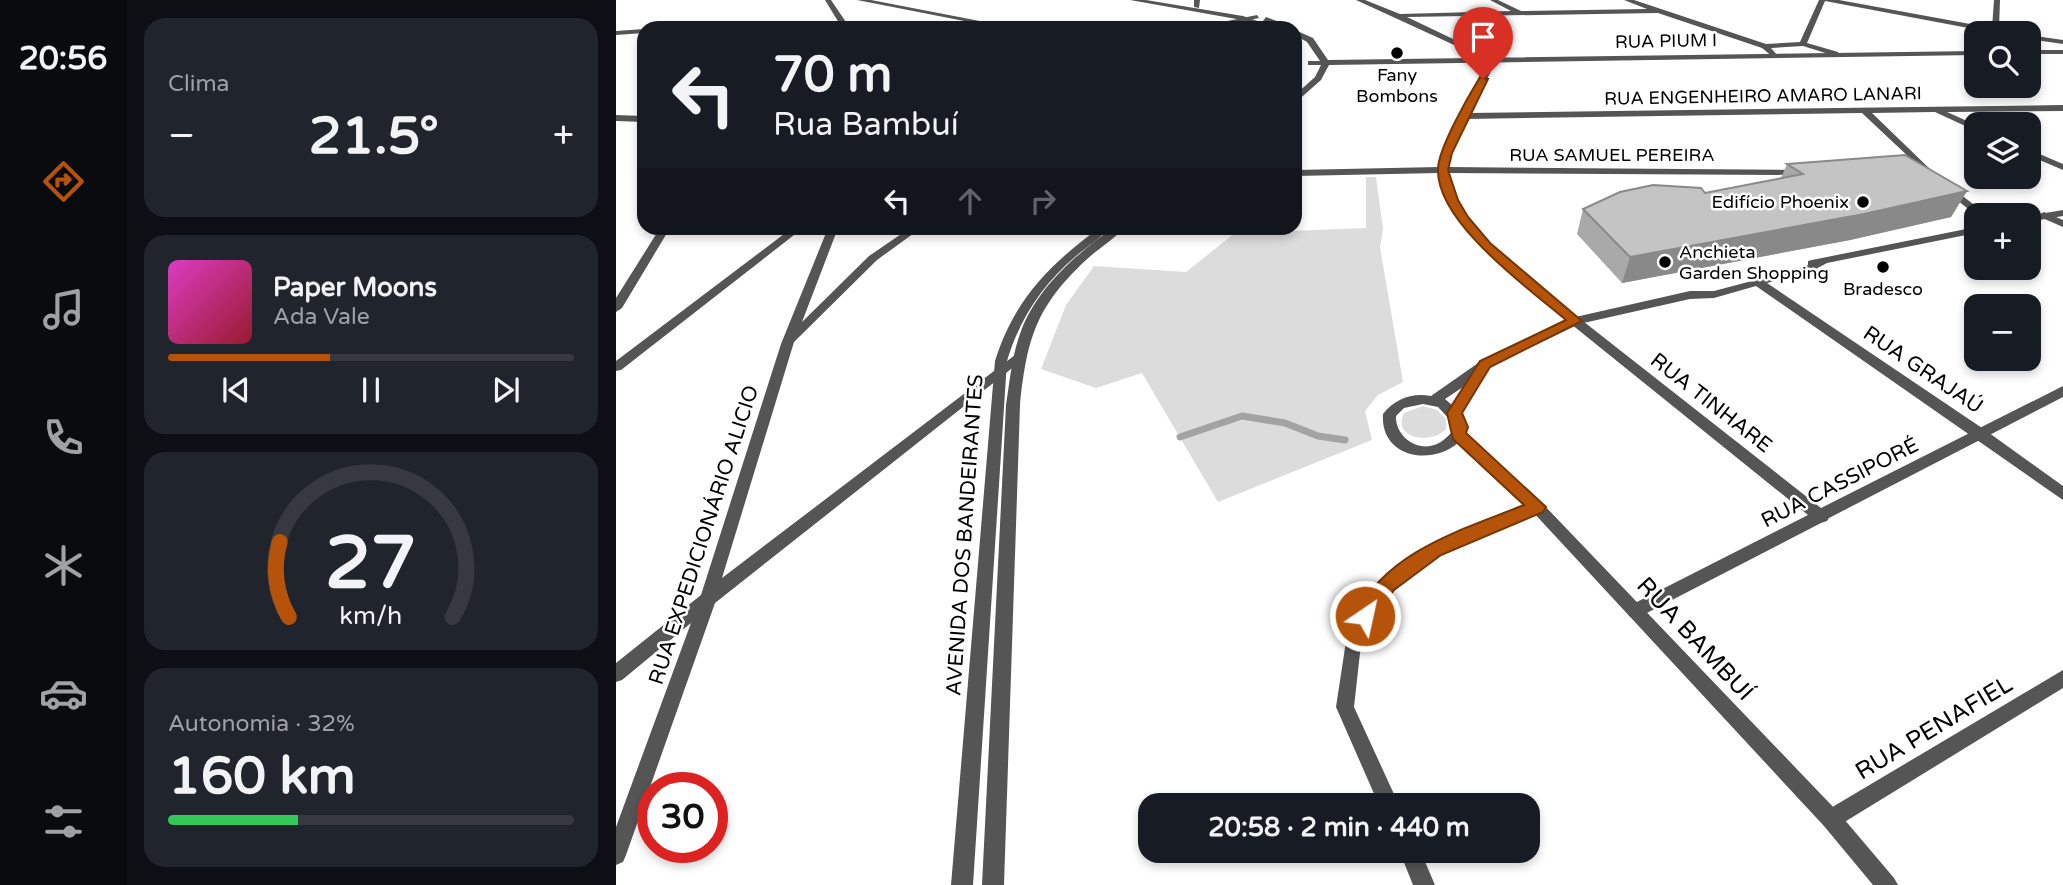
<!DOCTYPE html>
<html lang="pt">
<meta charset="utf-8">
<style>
:root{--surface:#171b24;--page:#20242c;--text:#f1f3f6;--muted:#9ea1a6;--line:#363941;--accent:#b45309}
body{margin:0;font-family:"Varela Round",sans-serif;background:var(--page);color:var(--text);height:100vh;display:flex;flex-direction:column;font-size:26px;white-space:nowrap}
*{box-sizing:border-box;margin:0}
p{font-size:23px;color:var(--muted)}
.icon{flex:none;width:38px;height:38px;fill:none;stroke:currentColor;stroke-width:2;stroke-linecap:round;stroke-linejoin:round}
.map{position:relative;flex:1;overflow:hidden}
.panel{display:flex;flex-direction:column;gap:18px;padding:18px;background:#0d0f14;width:490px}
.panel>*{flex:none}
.top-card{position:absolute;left:21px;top:21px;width:665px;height:214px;border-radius:21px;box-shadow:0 4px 10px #0003;background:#171b24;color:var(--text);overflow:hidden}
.controls{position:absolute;left:1348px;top:21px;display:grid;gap:14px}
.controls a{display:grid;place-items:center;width:77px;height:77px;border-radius:14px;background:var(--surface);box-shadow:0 4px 10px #0003;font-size:35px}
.speed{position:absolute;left:21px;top:772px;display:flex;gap:14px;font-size:35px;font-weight:700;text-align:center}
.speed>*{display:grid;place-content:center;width:91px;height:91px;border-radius:50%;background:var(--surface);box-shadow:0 4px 10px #0003;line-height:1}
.speed .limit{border:10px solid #d22;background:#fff;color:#111}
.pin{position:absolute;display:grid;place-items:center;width:60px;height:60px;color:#fff;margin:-72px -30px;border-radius:50% 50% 50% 0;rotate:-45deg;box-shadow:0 0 7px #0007}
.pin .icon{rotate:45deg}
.me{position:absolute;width:77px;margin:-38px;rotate:34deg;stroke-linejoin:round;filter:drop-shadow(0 0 5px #0008)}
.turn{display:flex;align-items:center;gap:24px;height:147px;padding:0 21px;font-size:32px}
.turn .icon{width:91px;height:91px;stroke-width:2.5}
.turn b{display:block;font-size:49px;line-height:60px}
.lanes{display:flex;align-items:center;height:66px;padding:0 21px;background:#0003;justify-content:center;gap:35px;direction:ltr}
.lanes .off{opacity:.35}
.big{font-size:52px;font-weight:700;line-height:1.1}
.panel .widget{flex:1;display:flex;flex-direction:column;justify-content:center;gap:10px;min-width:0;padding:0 24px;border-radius:21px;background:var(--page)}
.panel .dial{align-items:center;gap:0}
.dial svg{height:182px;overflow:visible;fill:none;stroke:var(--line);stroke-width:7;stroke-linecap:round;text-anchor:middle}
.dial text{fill:var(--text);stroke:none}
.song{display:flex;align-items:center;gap:21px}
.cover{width:84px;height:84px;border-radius:10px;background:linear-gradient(135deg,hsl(310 70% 55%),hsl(350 70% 35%))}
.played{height:7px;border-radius:4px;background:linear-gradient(90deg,var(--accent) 40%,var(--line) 40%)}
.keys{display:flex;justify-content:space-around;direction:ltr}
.heat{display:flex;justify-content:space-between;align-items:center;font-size:38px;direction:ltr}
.charge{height:10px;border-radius:5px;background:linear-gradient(90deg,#34c759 32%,var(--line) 0)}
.trip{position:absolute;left:522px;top:793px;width:402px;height:70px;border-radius:21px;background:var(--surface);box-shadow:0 4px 10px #0003;font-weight:700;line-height:70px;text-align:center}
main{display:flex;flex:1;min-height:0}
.tabs{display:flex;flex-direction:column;width:126px;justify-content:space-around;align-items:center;background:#090b0e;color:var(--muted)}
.tabs .icon{width:49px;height:49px}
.tabs .active{color:var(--accent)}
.tabs b{font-size:32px;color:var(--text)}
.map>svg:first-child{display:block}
.green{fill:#dcdcdc}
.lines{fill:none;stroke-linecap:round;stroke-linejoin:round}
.stream{stroke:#a3a3a3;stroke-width:7}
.minor{fill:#555;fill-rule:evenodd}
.tertiary{fill:#555;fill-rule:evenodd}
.wall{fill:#a9a9a9}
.shaded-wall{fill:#898989}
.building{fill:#c4c4c4;stroke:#898989;stroke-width:2}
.route{fill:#b45309;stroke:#753606;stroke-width:2}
.poi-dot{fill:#000;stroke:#fff;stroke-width:2.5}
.labels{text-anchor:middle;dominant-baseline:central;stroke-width:5;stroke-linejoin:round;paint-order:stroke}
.far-street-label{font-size:18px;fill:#000;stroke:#fff}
.far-poi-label{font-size:18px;fill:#000;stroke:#fff}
.street-label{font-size:21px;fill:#000;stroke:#fff}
.near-street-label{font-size:24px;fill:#000;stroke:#fff}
</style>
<main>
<nav class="tabs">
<b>20:56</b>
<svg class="icon active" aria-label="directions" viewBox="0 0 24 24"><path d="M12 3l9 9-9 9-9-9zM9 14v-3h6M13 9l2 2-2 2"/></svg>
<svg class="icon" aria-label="music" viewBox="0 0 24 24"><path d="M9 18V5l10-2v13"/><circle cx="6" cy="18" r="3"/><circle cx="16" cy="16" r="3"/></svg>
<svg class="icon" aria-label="phone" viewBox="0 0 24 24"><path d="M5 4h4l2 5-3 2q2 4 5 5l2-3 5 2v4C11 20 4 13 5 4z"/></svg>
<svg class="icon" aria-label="climate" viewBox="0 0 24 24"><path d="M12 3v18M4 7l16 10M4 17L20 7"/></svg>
<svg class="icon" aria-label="car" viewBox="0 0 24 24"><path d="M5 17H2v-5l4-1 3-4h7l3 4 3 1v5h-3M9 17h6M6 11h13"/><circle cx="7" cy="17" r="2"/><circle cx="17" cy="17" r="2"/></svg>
<svg class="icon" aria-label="filters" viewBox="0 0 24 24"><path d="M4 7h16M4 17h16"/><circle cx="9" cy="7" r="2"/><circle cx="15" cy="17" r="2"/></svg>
</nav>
<section class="panel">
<div class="widget"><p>Clima</p>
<div class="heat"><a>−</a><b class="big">21.5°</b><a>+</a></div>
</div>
<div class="widget">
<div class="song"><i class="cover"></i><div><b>Paper Moons</b><p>Ada Vale</p></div></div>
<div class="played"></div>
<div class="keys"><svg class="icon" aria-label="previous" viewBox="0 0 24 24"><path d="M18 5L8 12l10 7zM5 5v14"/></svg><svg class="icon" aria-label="pause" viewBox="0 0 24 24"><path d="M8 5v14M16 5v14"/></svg><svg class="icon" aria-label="next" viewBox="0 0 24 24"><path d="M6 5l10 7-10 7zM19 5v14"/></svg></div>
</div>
<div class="widget dial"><svg viewBox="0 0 100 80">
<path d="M14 69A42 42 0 1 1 86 69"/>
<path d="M14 69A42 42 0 0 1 10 36" stroke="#b45309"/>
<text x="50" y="56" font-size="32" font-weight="700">27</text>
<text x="50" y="72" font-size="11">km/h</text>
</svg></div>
<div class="widget"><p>Autonomia · 32%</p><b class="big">160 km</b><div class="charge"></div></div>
</section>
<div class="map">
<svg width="1447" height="885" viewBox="0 0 1447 885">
<rect width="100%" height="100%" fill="#fff"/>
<g class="green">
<polygon points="750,177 760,177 767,229 764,247 787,382 762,395 749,411 756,440 602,502 526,373 480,388 425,369 450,305 478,266 570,272 619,233 750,228"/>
<path d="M807,406L821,410L830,419V429C816,445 775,439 788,413Z"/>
</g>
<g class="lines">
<polyline class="stream" points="564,437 626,416 669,423 702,436 729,440"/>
<g class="minor">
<polygon points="209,0 215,0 234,28 226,28"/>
<polygon points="241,0 255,0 400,28 384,28"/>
<polygon points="578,0 584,0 583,8 578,7"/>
<path d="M740,0H749L784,14L895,11L874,0H882L905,11L1031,9L1008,0H1018L1150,44L1184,42L1203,0H1223L1376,28L1378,0H1384L1383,29L1395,33H1379L1209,1L1191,43L1222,52L1223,54L1219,56L1187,46L1155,48L1161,55L1157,57L1146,48L1042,13L791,17L881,60L853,113L1447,105V111L1331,112L1360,125V131L1319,112L1256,113L1316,171V175L1313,176L1246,113L850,119L835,153L832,167L1188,170V174L1185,175L833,173L841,200L851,218L874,244L963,318L1205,508L1447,386V397L1213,518L1211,521L1205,523L1025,616L1019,618L1013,616L1011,611L1013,606L1192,515L955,324L866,248L842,219L831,200L823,173L679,176V170L823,167C830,130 855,94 873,61Z"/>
<polygon points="641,15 643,18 593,28 577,28"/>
<polygon points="28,29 28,33 0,35 0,31"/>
<polygon points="1412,35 1447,40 1447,44 1412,39"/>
<polygon points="0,115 28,116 28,122 0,121"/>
<polygon points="1412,149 1447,164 1447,170 1412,155"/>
<polygon points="1328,186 1334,186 1371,215 1360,215 1328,190"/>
<polygon points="1428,212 1447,220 1447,227 1424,217 1423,215"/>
<polygon points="44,228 54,228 6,308 0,312 0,298"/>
<polygon points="176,228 187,228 5,370 0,371 0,361"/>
<polygon points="212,228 222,228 186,322 253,256 294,228 305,228 261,260 178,342 106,578 399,355 407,355 409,358 99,603 10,855 7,862 0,865 0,827 75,623 6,680 0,682 0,663 85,595 165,344"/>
<polygon points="921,501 926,503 929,507 926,511 824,555 777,589 746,635 738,707 783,805 763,805 720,707 732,628 765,579 812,545"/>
<polygon points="1447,670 1447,688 1222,826 1215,829 1208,826 1205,819 1208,812"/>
<polygon points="783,850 804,850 819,885 797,885"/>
</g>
<g class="tertiary">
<polygon points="514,0 530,0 627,16 662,28 651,28 626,20"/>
<polygon points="650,17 674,26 675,28 665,28 647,21"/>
<polygon points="679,30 697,38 712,60 1360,51 1360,55 713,65 705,80 679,103 679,95 699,77 705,65 692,65 692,61 704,61 691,42 679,35"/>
<rect x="1412" y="50" width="35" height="4"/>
<polygon points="1447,210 1447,216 1412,222 1412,216"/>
<path d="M1360,227V233L1211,263L1196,271L1151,283L1369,430L1447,486V500L1140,286L1098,298L1074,299L963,324L870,369L871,371L844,414L849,420V433L926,503L1222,812L1278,878L1282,885H1257L1208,826L916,511L842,443C813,467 764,456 767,414C778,399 797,392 815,396L865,361L955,318L1074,291H1098L1188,267L1192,265V261L1196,260ZM850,385L836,405L829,399ZM807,404L822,407L835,421V433C831,437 826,442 821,444C801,453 779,436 780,416L788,408Z"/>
<path d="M483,228H494C484,238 471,247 460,256C426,285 404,318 391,361L357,885H335L379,361C398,300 433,265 483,228Z"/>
<path d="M497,228H508C497,240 482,249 470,260C420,307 411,338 404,405L388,885H366L390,405C394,380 396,355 405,331C421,288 460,254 497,228Z"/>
</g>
</g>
<polygon class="wall" points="1171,164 1351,191 1335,217 1234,240 1006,283 961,234 967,209 1089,193 1165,178"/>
<polygon class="shaded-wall" points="1351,191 1335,217 1234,240 1006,283 1014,257"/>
<polygon class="building" points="1289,155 1351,191 1248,214 1014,257 967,209 1004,192 1037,185 1085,188 1089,193 1187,174 1171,164"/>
<path class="route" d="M864,77L872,79L836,153L832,170L842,200L852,217L874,243L966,321L874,367L846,413L852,427L850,433L930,507L927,512L825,555L778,590L756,622L749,625L742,622L739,616C770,551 846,530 908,505L837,439L831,413L864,361L950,320C912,288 820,222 822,169C822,149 853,95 864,77Z"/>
<g class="poi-dot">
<circle cx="781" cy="53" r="7"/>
<circle cx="1247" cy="202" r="7"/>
<circle cx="1049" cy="262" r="7"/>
<circle cx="1267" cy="267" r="7"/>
</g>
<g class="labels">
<g class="far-street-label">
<text transform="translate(1050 41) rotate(-1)">RUA PIUM I</text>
<text transform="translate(1147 96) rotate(-1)">RUA ENGENHEIRO AMARO LANARI</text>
<text x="996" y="155">RUA SAMUEL PEREIRA</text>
</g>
<g class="far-poi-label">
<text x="781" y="75">Fany<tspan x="781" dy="21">Bombons</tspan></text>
<text x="1233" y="202" text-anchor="end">Edifício Phoenix</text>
<text x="1063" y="252" text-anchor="start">Anchieta<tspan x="1063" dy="21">Garden Shopping</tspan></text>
<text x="1267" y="289">Bradesco</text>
</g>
<g class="street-label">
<text transform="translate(1307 370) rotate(34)">RUA GRAJAÚ</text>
<text transform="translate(1095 403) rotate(38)">RUA TINHARE</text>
<text transform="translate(1224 483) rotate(-27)">RUA CASSIPORÉ</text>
<text transform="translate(88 535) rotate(-72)">RUA EXPEDICIONÁRIO ALICIO</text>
<text transform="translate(349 535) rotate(-86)">AVENIDA DOS BANDEIRANTES</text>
</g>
<g class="near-street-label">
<text transform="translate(1079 639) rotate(47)">RUA BAMBUÍ</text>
<text transform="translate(1318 728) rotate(-31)">RUA PENAFIEL</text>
</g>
</g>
</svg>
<div class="controls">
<a><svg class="icon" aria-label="search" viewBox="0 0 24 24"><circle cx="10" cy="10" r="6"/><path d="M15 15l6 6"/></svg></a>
<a><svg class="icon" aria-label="layers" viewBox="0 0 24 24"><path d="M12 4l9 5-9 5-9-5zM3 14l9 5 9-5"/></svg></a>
<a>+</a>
<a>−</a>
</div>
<div class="speed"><div class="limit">30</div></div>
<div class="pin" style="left:867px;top:79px;background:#d93025"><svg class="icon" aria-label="arrive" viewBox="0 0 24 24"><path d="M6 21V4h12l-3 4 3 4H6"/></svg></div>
<svg class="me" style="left:749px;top:616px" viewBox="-20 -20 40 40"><circle r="17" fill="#b45309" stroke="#fff" stroke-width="3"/><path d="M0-11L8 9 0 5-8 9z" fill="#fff"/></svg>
<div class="trip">20:58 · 2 min · 440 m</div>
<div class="top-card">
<div class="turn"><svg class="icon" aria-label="left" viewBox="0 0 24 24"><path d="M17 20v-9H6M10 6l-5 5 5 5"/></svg><div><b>70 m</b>Rua Bambuí</div></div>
<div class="lanes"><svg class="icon" aria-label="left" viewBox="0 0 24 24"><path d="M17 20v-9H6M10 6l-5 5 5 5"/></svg><svg class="icon off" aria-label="ahead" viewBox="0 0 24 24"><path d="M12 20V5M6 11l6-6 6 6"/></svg><svg class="icon off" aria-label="right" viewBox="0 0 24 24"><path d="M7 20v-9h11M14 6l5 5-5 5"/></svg></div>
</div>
</div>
</main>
